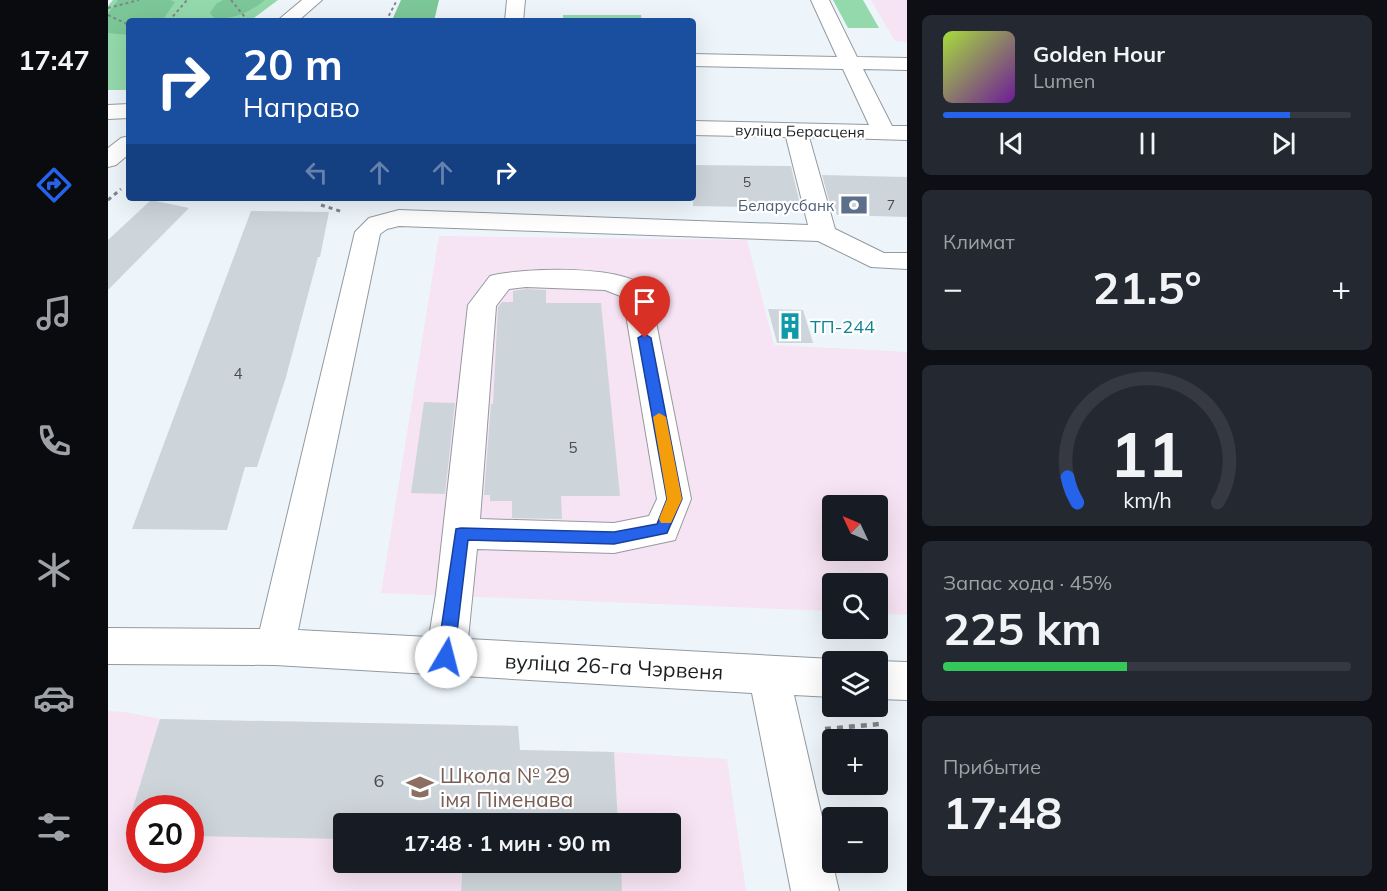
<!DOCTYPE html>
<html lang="ru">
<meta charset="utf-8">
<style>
:root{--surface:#171b24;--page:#242831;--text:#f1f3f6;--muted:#9ea1a6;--line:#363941;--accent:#2563eb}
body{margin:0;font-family:Mulish,sans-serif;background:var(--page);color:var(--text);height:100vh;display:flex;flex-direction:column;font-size:22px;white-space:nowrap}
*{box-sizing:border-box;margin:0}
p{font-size:20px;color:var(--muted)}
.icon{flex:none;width:33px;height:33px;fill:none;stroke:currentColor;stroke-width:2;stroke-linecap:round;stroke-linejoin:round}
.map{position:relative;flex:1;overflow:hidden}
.drawer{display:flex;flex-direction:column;gap:15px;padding:15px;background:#0d0f14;width:480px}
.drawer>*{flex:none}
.guide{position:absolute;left:18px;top:18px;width:570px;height:183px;border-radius:6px;box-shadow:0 6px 24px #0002;background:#1a4fa0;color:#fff;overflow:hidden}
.needle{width:39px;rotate:314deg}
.fabs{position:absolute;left:714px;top:495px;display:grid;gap:12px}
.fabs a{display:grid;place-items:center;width:66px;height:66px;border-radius:6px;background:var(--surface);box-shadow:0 6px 24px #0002;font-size:30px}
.speed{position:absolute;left:18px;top:795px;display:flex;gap:12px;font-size:30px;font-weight:700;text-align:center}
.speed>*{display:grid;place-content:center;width:78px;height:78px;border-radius:50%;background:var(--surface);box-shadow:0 6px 24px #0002;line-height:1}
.speed .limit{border:9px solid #d22;background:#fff;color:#111}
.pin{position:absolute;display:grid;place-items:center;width:51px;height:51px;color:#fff;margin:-62px -26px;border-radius:50% 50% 50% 0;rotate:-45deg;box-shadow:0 0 6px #0007}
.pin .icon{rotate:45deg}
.me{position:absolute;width:66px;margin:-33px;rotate:8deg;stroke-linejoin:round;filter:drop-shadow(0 0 4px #0008)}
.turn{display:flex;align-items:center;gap:21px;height:126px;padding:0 18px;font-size:27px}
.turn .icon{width:78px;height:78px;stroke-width:2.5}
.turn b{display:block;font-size:42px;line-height:51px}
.lanes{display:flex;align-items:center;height:57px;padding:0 18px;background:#0003;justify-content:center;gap:30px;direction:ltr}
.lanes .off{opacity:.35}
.big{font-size:45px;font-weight:700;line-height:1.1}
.drawer .tile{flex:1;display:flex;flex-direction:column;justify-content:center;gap:9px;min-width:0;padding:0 21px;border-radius:9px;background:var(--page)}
.drawer .dial{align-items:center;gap:0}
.dial svg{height:156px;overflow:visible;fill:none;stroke:var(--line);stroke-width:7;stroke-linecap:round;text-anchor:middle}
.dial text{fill:var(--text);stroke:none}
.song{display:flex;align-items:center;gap:18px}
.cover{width:72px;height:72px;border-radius:9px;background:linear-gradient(135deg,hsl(80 70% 55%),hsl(280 70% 35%))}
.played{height:6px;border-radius:3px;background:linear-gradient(90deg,var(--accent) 85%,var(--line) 85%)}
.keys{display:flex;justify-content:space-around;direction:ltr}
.heat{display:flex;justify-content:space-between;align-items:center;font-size:33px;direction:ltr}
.charge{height:9px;border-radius:4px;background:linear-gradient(90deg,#34c759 45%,var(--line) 0)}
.trip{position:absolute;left:225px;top:813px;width:348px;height:60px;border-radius:6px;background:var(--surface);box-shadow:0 6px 24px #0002;font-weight:700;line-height:60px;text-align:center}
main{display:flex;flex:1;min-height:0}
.menu{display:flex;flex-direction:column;width:108px;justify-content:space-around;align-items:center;background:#090b0e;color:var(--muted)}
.menu .icon{width:42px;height:42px}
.menu .on{color:var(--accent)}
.menu b{font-size:27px;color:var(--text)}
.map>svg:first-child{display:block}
.education{fill:#f6e3f3;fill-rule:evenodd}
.green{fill:#94d9ac}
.forest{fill:#7cc798}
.building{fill:#cdd5db}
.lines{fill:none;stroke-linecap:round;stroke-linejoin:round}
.minor-casing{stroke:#939a9f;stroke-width:2}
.path-far2{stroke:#808589;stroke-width:2;stroke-dasharray:3 3;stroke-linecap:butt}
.path-far1{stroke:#808589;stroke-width:3;stroke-dasharray:4 4;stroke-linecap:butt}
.path{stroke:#808589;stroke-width:4.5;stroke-dasharray:6 6;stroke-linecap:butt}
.minor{fill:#fff;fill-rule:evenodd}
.route{fill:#2563eb;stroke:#184099;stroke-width:1.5}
.slow{fill:#f59e0b}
.labels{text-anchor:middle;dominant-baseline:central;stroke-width:4.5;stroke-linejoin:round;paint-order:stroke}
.far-number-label{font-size:14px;fill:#484c4f}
.far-street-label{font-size:15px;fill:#1b1e20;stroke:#fff}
.far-service-label{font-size:15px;fill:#4e5e75;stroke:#fff;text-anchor:end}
.number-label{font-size:15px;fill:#484c4f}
.culture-label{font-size:18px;fill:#0d838f;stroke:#fff;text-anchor:start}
.near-number-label{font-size:18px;fill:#484c4f}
.near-street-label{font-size:21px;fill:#1b1e20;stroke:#fff}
.near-education-label{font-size:21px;fill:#785e54;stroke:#fff;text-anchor:start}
</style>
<main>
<nav class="menu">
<b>17:47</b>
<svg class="icon on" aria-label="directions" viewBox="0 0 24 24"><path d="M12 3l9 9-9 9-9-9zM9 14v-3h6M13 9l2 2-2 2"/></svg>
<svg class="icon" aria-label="music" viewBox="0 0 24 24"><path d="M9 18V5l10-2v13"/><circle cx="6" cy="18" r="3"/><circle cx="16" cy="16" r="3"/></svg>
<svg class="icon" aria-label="phone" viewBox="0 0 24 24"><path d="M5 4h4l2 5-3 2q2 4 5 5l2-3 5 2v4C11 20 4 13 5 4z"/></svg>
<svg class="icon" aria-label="climate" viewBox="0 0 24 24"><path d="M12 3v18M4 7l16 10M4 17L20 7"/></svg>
<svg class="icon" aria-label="car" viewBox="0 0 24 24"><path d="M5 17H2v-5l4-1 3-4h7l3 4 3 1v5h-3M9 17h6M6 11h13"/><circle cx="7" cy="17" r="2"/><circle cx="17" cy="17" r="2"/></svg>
<svg class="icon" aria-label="filters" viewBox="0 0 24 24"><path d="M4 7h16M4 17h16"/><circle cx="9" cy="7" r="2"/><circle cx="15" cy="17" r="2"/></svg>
</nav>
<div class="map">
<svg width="799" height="891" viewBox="0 0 799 891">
<rect width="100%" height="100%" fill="#edf5fb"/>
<g class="education">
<polygon points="763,0 799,0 799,42 787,41"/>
<path d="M331,236L639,240L666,345L799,352V615L770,613V584H724V611L273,593ZM724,506H770V550H724Z"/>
<path d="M0,711L17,712L52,719L410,726L411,750L506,752L619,759L638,891H0ZM32,808H82V860H32ZM236,824H562V862H236Z"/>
</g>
<g class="green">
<polygon points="5,0 170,0 142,21 21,21 21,90 0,90 0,6"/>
<polygon points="725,0 755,0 771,28 740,28"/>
<polygon points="455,15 533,15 534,21 455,21"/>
</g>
<g class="forest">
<polygon points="10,0 62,0 67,2 54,21 21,21 21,35 0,33 0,14"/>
<path d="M115,0H157C142,12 127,19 107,19L102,13L108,4Z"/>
<polygon points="293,0 331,0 326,21 289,21 285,18"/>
</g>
<g class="building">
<polygon points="585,165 683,166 693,208 585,206"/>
<polygon points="714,175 799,177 799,217 729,215 726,208 723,208"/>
<polygon points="43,200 81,208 0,290 0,240"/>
<polygon points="143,211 221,212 212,257 210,257 178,377 149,467 137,467 119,530 24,529"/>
<polygon points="418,289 438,290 438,303 493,303 512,496 453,496 454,519 404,518 404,501 382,501 382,495 376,495 383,404 385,404 390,307 394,302 405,302 405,291"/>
<polygon points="660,309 695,310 705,343 669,343"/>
<polygon points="316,402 347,403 337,494 303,493"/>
<polygon points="52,719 410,726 412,750 506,752 510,824 236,824 236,839 82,836 82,808 32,808 32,834 17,834"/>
<polygon points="355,862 513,862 514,891 353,891"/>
</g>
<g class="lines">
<defs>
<g id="minor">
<polygon points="194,0 214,0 190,21 169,21"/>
<polygon points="399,0 417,0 415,21 397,21"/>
<path d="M703,0H721L749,57L799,58V70L755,69L784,126H799V140L701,137L727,229L776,253H799V269L763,267L710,241L291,226L279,229L272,234L190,630L321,637L328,594L360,305L382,276C413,268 523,263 542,292L583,499L567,540L506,553L369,549L360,639L724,659L731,662H724V697L686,695L731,891H683L644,693L167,665L0,664V628L152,629L247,232L261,218L291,210L700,225L678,137L585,135V121L761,125L735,69L585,66V54L729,57ZM418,287L497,290L515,297L549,499L541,516L506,523L372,519L388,306L401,289Z"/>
<polygon points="21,104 21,118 0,119 0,105"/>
<polygon points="21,136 21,154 8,165 0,167 0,148 13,138"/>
<polygon points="770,661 799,662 799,700 770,699 770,662 768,662"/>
</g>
</defs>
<use href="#minor" class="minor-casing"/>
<g class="path-far2">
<polyline points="123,0 140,21"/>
<polyline points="0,8 31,0"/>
<polyline points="0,15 21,25"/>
<polyline points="61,21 79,0"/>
<polyline points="278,21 289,0"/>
</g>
<g class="path-far1">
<polyline points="191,198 198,202"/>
<polyline points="0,200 13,189"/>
<polyline points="213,205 235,212"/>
</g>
<polyline class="path" points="717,729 772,724"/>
<use href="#minor" class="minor"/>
</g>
<polygon class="route" points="537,334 543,338 574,499 559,533 506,544 360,540 346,657 344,662 338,665 332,662 329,657 348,529 353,528 506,532 549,524 559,499 530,338"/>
<polygon class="slow" points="551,413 558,417 574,499 563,523 553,523 551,519 559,499 545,417"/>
<defs>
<symbol id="bank-bare" viewBox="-9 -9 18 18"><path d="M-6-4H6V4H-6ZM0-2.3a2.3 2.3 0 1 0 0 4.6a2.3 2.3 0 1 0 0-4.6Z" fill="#5c6f8a" stroke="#fff" stroke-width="2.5" paint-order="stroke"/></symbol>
<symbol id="building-bare" viewBox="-9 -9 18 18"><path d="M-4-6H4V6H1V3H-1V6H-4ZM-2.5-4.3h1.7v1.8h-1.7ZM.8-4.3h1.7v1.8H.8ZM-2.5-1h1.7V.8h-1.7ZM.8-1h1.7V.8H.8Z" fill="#0f9aa8" stroke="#fff" stroke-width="2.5" paint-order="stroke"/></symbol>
<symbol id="school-bare" viewBox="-9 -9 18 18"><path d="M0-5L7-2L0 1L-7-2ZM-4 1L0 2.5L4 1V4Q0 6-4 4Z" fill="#8d6e63" stroke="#fff" stroke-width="2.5" paint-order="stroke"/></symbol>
</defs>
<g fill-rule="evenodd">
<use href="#bank-bare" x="727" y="186" width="38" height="38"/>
<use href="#building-bare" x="663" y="307" width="38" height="38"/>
<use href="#school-bare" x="293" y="768" width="38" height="38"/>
</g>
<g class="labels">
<g class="far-number-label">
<text x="639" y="182">5</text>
<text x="783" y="205">7</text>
</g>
<g class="far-street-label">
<text transform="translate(692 131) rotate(1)">вуліца Берасценя</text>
</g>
<g class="far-service-label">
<text x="726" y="205">Беларусбанк</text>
</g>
<g class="number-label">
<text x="130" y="373">4</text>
<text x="465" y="447">5</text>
</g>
<g class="culture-label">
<text x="702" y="326">ТП-244</text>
</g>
<g class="near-number-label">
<text x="271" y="780">6</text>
</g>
<g class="near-street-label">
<text transform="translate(506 666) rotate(3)">вуліца 26-га Чэрвеня</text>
</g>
<g class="near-education-label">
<text x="332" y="775">Школа № 29<tspan x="332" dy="24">імя Піменава</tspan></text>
</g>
</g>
</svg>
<div class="fabs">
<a><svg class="needle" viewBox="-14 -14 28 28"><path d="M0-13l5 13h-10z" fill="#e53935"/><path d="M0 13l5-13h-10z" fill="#9ea1a6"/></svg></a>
<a><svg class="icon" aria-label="search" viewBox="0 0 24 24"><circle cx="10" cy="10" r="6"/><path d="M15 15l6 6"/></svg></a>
<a><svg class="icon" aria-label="layers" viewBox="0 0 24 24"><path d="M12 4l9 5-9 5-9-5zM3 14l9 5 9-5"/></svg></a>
<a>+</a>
<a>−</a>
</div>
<div class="speed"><div class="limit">20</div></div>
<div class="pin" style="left:537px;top:338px;background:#d93025"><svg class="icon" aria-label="arrive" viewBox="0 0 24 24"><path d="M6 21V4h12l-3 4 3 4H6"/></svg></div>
<svg class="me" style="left:338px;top:657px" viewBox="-20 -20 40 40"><circle r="19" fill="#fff"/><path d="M0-13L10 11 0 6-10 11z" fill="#2563eb"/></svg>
<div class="trip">17:48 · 1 мин · 90 m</div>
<div class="guide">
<div class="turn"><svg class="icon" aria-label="right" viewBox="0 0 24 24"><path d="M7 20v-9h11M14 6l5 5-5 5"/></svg><div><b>20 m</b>Направо</div></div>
<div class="lanes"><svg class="icon off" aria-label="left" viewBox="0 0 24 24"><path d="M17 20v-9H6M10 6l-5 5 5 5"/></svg><svg class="icon off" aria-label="ahead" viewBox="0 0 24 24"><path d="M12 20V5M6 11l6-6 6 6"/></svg><svg class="icon off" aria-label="ahead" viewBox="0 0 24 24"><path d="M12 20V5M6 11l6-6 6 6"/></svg><svg class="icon" aria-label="right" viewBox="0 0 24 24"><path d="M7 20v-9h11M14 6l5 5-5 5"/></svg></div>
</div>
</div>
<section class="drawer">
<div class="tile">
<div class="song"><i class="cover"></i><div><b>Golden Hour</b><p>Lumen</p></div></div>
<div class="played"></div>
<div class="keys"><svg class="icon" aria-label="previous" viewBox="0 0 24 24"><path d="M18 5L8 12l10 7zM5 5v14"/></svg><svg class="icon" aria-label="pause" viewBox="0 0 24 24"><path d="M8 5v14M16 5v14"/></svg><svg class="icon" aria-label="next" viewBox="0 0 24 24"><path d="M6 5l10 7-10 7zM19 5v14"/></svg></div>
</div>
<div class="tile"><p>Климат</p>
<div class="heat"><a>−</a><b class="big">21.5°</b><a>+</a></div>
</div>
<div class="tile dial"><svg viewBox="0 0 100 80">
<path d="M14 69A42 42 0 1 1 86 69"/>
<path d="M14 69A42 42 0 0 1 9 56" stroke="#2563eb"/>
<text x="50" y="56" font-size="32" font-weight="700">11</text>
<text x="50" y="72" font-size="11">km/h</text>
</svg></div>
<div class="tile"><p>Запас хода · 45%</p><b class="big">225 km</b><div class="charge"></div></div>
<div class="tile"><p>Прибытие</p><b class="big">17:48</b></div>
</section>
</main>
